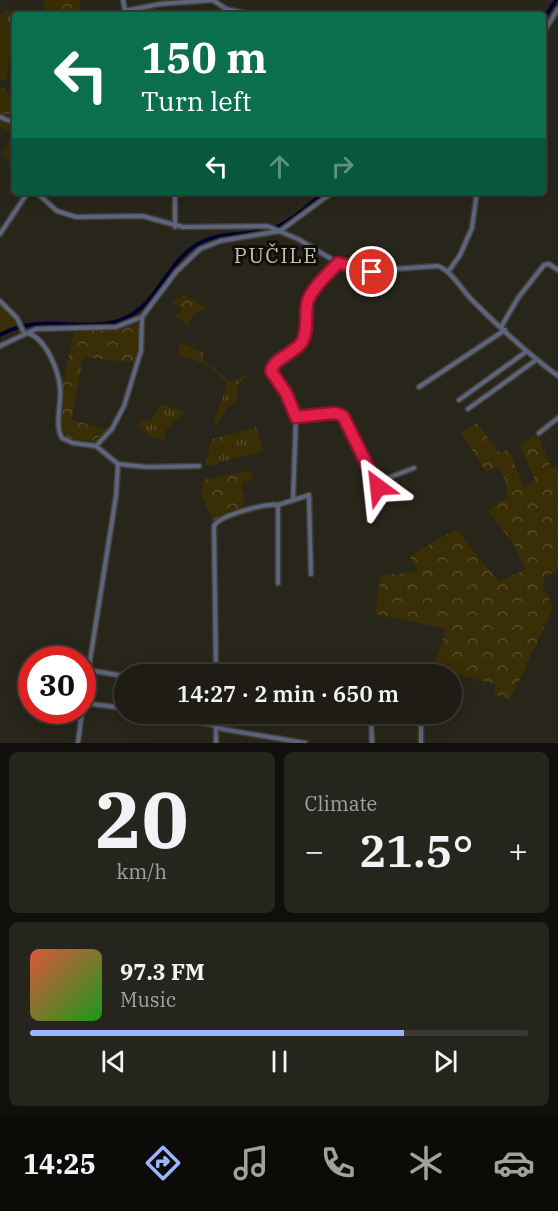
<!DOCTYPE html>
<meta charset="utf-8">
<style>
:root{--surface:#1e1c14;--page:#26251d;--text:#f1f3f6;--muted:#a1a1a0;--line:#3c3a34;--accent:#9db4fd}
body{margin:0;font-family:"IBM Plex Serif",serif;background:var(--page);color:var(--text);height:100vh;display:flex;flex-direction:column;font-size:22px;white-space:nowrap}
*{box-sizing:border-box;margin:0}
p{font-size:20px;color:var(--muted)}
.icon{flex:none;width:33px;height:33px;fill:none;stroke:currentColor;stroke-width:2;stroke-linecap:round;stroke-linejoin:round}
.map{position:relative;height:743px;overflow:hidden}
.sheet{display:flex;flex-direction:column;gap:9px;padding:9px;background:#100f0b;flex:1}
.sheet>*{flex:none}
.hud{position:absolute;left:12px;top:12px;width:534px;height:183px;border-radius:6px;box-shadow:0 3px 15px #0003,0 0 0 2px var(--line);background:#0b6e4f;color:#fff;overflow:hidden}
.speed{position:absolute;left:18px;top:646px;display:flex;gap:12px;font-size:30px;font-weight:700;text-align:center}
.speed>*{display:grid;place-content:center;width:78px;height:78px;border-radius:50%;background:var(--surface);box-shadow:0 3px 15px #0003,0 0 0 2px var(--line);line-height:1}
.speed .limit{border:9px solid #d22;background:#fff;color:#111}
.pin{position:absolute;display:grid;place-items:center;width:51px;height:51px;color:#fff;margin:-26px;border:3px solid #fff;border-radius:50%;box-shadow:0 2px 6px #0007}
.me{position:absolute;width:66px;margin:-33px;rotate:330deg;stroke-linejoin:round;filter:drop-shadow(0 0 4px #0008)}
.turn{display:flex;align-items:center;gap:21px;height:126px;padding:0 30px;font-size:27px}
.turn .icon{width:78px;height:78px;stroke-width:2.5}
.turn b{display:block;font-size:42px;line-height:51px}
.lanes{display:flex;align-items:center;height:57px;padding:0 30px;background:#0003;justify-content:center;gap:30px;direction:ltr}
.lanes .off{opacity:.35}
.big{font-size:45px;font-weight:600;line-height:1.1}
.sheet .widget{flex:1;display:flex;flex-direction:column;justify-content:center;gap:9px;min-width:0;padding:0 21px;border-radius:9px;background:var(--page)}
.sheet .dial{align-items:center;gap:0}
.dial b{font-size:78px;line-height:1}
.song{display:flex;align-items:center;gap:18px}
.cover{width:72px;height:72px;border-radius:9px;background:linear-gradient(135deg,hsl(10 70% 55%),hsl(120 70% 35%))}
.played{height:6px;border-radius:3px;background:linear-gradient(90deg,var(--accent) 75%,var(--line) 75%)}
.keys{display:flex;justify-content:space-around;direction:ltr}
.heat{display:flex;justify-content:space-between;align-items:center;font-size:33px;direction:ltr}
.sheet .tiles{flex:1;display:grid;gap:9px;grid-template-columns:1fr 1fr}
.widget:last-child{grid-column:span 2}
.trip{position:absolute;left:114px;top:664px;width:348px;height:60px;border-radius:30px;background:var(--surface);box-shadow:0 3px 15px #0003,0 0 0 2px var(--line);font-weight:600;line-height:60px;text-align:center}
.tab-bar{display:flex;height:96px;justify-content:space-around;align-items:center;background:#0c0b08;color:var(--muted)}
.tab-bar .icon{width:42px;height:42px}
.tab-bar .active{color:var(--accent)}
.tab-bar b{font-size:27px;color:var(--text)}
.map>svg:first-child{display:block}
.grass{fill:url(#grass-tufts)}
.forest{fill:url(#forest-crowns)}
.park{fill:#392e05}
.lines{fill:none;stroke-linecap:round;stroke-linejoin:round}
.canal{stroke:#030130;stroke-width:4}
.minor-casing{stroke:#423f35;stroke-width:7}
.minor{stroke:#5c647e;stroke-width:4}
.route-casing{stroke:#92132f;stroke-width:15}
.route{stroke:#e11d48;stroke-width:10}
.labels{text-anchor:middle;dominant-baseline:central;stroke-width:6;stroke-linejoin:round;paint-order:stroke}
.quarter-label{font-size:21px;letter-spacing:1.5px;fill:#c4bfb2;stroke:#100e09}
</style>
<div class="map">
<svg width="558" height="743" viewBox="0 0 558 743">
<defs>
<pattern id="grass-tufts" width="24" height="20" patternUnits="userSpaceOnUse" patternTransform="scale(1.5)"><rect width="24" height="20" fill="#392e05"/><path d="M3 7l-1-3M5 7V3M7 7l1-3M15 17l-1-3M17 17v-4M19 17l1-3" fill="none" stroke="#554c29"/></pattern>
<pattern id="forest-crowns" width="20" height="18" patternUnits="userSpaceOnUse" patternTransform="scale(1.5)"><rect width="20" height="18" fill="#392e05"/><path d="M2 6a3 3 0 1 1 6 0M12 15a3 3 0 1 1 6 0" fill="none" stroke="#554c29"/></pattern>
</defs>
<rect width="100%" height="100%" fill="#28251a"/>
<g class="grass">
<polygon points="0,305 19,325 0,332"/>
<polygon points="181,343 204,353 203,359 232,383 245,374 246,376 237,385 237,401 227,408 217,425 213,425 214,420 228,384 209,366 177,354"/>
<polygon points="160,404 185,412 166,430 164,440 152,437 138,428 140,422 152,419"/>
<polygon points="256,427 263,451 221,462 213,458 213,453 232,439 248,435 247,430"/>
</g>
<g class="forest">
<polygon points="44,0 80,0 80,9 74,15 45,15"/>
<path d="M0,87C23,95 15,145 15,165L1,155L13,136L0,126Z"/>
<polygon points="184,295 206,307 192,317 188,325 176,317 182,309 172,302"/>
<polygon points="139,323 136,363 83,357 72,420 101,428 112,427 93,441 68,439 61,424 60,381 64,378 74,332 117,330"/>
<polygon points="477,423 499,452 509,450 524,487 535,480 520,445 537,433 551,468 558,467 558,570 545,577 543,585 553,608 510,700 493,694 496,684 451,673 453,669 434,664 447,629 375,614 381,576 417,571 410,556 456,529 499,582 526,569 513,543 488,511 508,496 504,478 498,466 486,472 461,433"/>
<polygon points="247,430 248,435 232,439 213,453 213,458 221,462 209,466 205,465 212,439"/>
<polygon points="250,470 254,479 242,484 245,509 214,522 202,496 203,480"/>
</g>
<polygon class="park" points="0,10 15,11 7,80 0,80 0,14 5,14 5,11"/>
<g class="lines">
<g class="canal">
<polyline points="543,20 556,0"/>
<path d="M0,335C44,311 83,334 121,320C156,307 164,268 193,247C216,231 243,236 268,230C290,224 307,206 325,192"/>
</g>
<defs>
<g id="minor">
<polyline points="123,0 125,11 160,4 213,0 226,9 253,15"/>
<polyline points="11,19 15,20"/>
<polyline points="543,33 558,9"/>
<polyline points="0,117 15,123"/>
<path d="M36,192L57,211L76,217L142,216L183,227L267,226L298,239L343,266L364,271L438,266C453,272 462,291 474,302C500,328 528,354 558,376"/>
<polyline points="175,192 175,227"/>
<polyline points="0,234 28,192"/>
<polyline points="448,272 460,255 472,228 477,192"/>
<polyline points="0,301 17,318 24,333"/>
<polyline points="501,327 518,298 544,265 549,264 558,270"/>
<path d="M28,333C46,339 58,369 60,387C62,403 54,425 62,438L73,443L96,446L118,464L147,467L199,466"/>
<polyline points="0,346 36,329 116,327 142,317 176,272 200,249 220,241 280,231 333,192"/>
<polyline points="419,387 505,330"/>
<polyline points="459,400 527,351"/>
<polyline points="468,409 536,360"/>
<polyline points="296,417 335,413 343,416 384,500"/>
<polyline points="539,433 558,418"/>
<polyline points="96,446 112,429 124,406 141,351 142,318"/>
<polyline points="375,483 414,468"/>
<polyline points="293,500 296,417 271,368 301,344 306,329 309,297 338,263"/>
<polyline points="278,583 278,505 309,495 311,574"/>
<polyline points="88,670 124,676"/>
<path d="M216,675L214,526C220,515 266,503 278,505"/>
<polyline points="84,703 124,708"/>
<polyline points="82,711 116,496 118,464"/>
<polyline points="158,714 209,724 222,729 305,743"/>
<polyline points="216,714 216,743"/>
<polyline points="371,714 372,743"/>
<polyline points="421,714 421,743"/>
<polyline points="78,743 82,711"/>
</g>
</defs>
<use href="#minor" class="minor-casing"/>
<use href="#minor" class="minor"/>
</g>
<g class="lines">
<defs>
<path id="route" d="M372,272L338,263C329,273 313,287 308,300C304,314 309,330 302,342C294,354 274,358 271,371L286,393L296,417L335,413L343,416L378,487"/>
</defs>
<use href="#route" class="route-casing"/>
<use href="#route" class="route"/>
</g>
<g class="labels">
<g class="quarter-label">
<text x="276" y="255">PUČILE</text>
</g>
</g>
</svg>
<div class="speed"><div class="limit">30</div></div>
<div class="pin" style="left:372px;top:272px;background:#d93025"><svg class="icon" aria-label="arrive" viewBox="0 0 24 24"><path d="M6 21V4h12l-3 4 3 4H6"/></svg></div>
<svg class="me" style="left:378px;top:487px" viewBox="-20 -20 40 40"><path d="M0-17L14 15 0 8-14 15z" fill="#e11d48" stroke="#fff" stroke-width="4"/></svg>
<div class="trip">14:27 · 2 min · 650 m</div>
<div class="hud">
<div class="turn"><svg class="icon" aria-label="left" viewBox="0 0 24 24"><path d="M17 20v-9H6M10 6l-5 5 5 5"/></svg><div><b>150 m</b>Turn left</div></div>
<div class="lanes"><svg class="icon" aria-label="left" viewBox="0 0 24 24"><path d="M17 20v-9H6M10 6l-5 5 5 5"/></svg><svg class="icon off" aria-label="ahead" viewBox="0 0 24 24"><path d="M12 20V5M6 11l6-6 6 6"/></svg><svg class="icon off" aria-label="right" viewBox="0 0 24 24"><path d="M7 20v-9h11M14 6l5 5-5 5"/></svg></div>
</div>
</div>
<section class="sheet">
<div class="tiles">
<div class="widget dial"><b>20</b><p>km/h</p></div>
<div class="widget"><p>Climate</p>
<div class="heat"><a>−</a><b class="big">21.5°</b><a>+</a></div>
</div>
<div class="widget">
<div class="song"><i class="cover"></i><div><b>97.3 FM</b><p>Music</p></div></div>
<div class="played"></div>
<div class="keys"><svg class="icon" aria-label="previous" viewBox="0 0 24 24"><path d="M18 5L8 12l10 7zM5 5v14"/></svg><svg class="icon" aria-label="pause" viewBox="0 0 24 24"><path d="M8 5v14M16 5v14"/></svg><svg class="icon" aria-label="next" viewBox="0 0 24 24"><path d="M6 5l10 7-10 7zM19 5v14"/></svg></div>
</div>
</div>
</section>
<nav class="tab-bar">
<b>14:25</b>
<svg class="icon active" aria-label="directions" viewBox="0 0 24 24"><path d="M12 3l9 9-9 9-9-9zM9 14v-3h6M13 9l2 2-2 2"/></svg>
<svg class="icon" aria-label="music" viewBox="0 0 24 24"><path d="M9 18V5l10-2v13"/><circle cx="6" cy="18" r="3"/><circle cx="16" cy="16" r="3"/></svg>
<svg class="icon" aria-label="phone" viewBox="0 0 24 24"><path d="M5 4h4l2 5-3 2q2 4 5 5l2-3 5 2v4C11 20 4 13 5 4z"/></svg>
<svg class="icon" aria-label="climate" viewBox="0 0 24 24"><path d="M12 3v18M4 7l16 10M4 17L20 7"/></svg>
<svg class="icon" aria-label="car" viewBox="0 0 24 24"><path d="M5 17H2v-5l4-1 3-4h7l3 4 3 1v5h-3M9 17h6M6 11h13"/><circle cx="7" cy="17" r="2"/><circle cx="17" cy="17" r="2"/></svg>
</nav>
